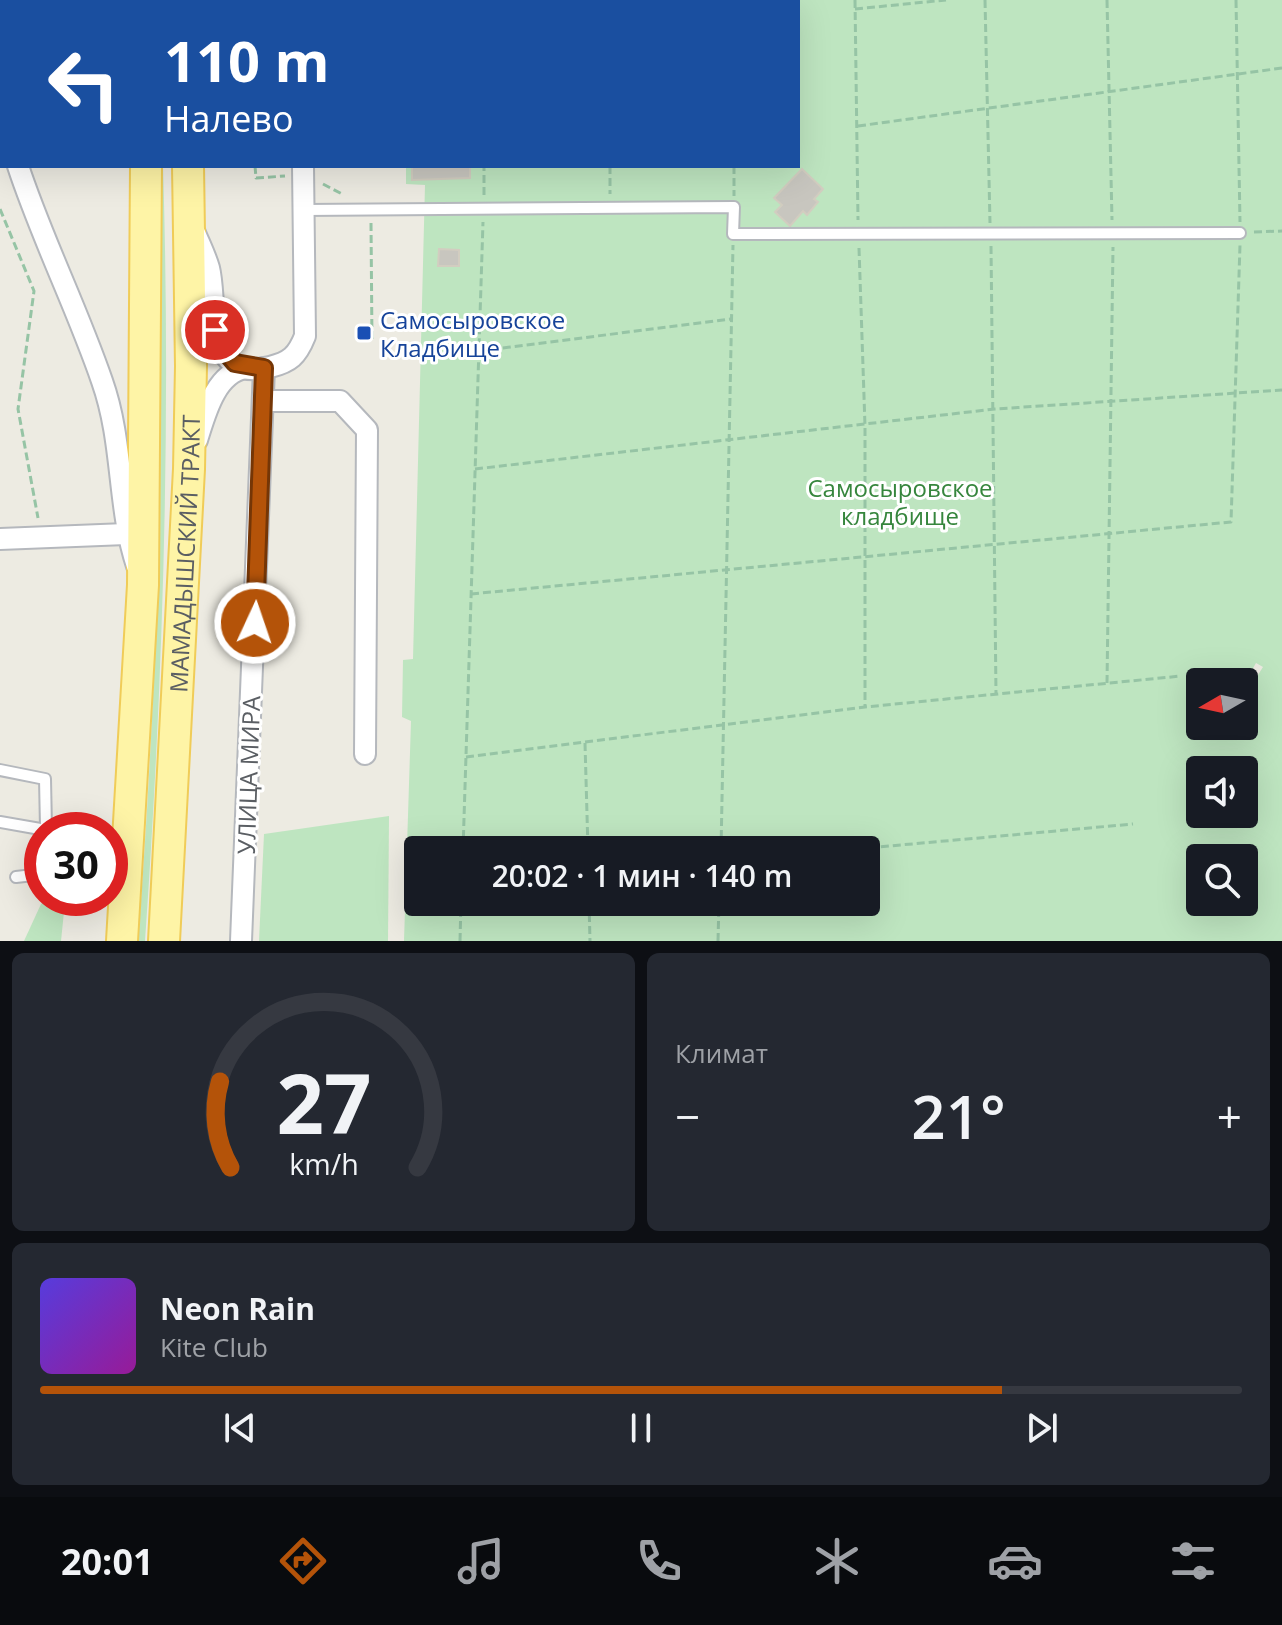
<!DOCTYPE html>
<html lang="ru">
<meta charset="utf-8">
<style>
:root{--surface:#171b24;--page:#242831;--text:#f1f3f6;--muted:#9ea1a6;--line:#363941;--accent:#b45309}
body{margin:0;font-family:"Open Sans",sans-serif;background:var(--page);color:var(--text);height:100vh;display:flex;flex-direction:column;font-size:30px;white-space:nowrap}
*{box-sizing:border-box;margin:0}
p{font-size:26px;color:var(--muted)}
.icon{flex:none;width:44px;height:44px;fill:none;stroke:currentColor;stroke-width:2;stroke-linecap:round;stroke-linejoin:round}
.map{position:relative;height:941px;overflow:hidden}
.sheet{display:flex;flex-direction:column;gap:12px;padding:12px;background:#0d0f14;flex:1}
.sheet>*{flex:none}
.hud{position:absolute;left:0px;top:0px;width:800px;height:168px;box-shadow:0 8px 32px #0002;background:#1a4fa0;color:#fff;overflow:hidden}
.needle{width:52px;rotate:261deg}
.buttons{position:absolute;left:1186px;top:668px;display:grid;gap:16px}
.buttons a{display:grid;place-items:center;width:72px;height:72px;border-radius:8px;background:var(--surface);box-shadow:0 8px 32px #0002;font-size:40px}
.speed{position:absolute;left:24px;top:812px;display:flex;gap:16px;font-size:40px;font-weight:700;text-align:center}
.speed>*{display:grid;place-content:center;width:104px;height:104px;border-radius:50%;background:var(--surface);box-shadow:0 8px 32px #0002;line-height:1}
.speed .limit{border:12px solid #d22;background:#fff;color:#111}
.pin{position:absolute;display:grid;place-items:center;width:68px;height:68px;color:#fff;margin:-34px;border:4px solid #fff;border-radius:50%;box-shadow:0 2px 8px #0007}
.me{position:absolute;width:88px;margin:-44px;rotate:3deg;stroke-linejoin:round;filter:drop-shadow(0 0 6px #0008)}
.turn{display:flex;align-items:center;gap:28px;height:168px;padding:0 32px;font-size:36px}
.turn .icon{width:104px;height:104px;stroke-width:2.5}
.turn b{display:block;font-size:56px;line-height:68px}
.big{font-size:60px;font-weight:600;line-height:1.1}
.sheet .card{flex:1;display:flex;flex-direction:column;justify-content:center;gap:12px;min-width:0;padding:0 28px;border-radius:12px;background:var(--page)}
.sheet .dial{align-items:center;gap:0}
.dial svg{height:208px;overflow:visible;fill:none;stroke:var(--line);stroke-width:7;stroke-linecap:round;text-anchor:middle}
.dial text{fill:var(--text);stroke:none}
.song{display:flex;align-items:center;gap:24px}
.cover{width:96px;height:96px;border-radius:12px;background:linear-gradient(135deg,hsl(250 70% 55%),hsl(300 70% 35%))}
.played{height:8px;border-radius:4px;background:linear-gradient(90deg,var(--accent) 80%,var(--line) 80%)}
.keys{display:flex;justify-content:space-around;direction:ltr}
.heat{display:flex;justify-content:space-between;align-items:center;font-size:44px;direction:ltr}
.sheet .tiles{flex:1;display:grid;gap:12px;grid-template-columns:1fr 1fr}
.card:last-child{grid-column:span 2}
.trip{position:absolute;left:404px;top:836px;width:476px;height:80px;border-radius:8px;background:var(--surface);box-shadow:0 8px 32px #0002;font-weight:600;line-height:80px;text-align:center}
.tab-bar{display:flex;height:128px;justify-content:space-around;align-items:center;background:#090b0e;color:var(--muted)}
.tab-bar .icon{width:56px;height:56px}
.tab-bar .active{color:var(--accent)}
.tab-bar b{font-size:36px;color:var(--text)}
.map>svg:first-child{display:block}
.green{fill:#bee5c0;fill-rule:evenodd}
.building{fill:#c8c6bf;stroke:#d2cdc0;stroke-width:2}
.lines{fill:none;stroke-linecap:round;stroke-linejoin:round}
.service-casing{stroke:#b5b8bd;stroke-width:14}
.minor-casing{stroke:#b5b8bd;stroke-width:24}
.primary-casing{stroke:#f0cc58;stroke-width:34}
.path{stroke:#96c4a5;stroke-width:3;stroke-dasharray:8 4;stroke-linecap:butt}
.service{stroke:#fff;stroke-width:10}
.minor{stroke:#fff;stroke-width:20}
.primary{stroke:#fef4a6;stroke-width:30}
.route-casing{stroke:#753606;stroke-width:20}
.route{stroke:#b45309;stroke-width:14}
.transit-dot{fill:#1a4fb4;stroke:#fff;stroke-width:3}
.labels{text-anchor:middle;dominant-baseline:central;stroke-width:6;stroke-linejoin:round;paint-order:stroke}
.transit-label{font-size:24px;fill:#164399;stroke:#fff;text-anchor:start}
.park-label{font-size:24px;fill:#36863d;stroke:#fff}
.street-label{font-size:24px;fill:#5a5e63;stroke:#fff}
</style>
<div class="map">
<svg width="1282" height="941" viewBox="0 0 1282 941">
<rect width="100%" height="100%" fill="#edebe2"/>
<g class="green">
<path d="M434,0H1282V941H404L411,721L402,717L403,660L413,659L425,185L406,184V166H798V2ZM1256,663L1263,667L1244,697V726H1200V682L1244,684ZM1200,770H1244V814H1200ZM418,850H866V902H418ZM1200,858H1244V902H1200Z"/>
<path d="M156,166H163C171,425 163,683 145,941H138C158,683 165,425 156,166Z"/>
<polygon points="389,816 388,941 259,941 264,834"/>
<polygon points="50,898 65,902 61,941 24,941 41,904"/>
</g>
<g class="building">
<polygon points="412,166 470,166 470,178 412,180"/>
<polygon points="802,169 823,189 814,199 818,202 807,215 803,211 790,226 775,212 782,205 774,198"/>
<polygon points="439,249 459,250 459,266 438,266"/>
</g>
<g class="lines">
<defs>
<g id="service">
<polyline points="303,210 734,207 733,234 1240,233"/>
<polyline points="0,770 45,779 46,828"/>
<polyline points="0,822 46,830"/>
<polyline points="16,877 42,874"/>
</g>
<g id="minor">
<polyline points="302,0 302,2"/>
<polyline points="0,105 2,114"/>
<path d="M18,166C42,239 77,308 102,381C124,443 117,506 137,566"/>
<path d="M195,233C200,245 206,257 209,268C218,303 202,383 270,367C290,362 297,356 305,336L303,166"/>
<polyline points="264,401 340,401 367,430 365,754"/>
<path d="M197,440C205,415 215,373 246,368"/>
<polyline points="0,539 126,534"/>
<polyline points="241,941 264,368"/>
</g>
<g id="primary">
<polyline points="141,0 141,2"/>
<polyline points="183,0 183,2"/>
<polyline points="122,941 143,585 146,166"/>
<path id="s1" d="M164,941L189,469L191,366L188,166"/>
</g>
</defs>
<use href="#service" class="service-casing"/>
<use href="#minor" class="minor-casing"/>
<use href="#primary" class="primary-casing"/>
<g class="path">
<polyline points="253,0 253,2"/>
<polyline points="342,0 343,2"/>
<polyline points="605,0 605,2"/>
<polyline points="731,0 731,2"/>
<polyline points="855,0 858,220"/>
<polyline points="985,0 990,223"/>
<polyline points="1107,0 1112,220"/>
<polyline points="1236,0 1240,222"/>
<polyline points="484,2 484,0"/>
<polyline points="855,9 946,0"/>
<polyline points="858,126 1282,68"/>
<polyline points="255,166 256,178 285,176"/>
<polyline points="610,166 610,194"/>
<polyline points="734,166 734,196"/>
<polyline points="323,184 344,195"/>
<polyline points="484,195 484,166"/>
<polyline points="0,209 34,291 18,409 38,518"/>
<polyline points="371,223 372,343"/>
<polyline points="1254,232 1282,231"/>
<polyline points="991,246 996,694"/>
<polyline points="859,248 865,426 865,707"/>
<polyline points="479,351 731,319"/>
<polyline points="475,469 995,409 1282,390"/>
<polyline points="471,594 1231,522 1240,245"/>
<polyline points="1107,683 1113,247"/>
<polyline points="585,743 588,850"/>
<polyline points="466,757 865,707 1181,676"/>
<polyline points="463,850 483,222"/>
<polyline points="721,850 733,245"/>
<polyline points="845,850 1133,824"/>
<polyline points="589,902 590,941"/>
<polyline points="460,941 461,902"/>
<polyline points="718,941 719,902"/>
</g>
<use href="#service" class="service"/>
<use href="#minor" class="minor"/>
<use href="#primary" class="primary"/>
</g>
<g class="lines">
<defs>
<polyline id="route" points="215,330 220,345 235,363 264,368 255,623"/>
</defs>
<use href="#route" class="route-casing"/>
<use href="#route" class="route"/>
</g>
<rect class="transit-dot" x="356" y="325" width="16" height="16" rx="4"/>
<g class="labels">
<g class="transit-label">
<text x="380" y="319">Самосыровское<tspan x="380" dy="28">Кладбище</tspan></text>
</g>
<g class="park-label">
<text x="900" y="487">Самосыровское<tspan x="900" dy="28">кладбище</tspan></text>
</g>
<g class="street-label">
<text stroke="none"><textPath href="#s1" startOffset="388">МАМАДЫШСКИЙ ТРАКТ</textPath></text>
<text transform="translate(248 775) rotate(-88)">УЛИЦА МИРА</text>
</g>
</g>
</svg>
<div class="buttons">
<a><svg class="needle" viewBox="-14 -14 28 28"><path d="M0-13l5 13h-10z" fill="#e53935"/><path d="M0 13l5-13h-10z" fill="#9ea1a6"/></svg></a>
<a><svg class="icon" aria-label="sound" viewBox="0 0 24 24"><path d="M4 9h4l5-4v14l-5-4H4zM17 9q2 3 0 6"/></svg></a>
<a><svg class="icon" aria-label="search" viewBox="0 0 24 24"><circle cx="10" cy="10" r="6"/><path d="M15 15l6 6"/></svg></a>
</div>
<div class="speed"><div class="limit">30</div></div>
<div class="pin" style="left:215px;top:330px;background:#d93025"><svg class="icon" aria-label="arrive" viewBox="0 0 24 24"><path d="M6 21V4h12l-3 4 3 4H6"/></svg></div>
<svg class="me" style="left:255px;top:623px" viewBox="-20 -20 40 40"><circle r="17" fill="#b45309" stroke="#fff" stroke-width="3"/><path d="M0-11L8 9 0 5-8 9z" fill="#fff"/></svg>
<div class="trip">20:02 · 1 мин · 140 m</div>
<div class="hud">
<div class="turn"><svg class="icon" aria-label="left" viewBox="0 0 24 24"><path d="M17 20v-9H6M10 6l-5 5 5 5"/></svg><div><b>110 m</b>Налево</div></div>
</div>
</div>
<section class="sheet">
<div class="tiles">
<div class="card dial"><svg viewBox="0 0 100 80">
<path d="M14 69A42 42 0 1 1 86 69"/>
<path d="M14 69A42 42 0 0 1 10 36" stroke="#b45309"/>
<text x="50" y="56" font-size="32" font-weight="700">27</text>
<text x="50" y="72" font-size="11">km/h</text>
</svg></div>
<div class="card"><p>Климат</p>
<div class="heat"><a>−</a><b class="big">21°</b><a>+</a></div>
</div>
<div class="card">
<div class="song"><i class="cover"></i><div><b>Neon Rain</b><p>Kite Club</p></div></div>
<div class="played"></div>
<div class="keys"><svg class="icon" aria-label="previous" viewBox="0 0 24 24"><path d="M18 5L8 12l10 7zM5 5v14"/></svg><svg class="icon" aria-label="pause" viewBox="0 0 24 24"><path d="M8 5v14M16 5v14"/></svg><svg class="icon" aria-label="next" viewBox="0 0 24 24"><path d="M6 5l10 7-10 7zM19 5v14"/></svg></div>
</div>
</div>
</section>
<nav class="tab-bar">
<b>20:01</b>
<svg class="icon active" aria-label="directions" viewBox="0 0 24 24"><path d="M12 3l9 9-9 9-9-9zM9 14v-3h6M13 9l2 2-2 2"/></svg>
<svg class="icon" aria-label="music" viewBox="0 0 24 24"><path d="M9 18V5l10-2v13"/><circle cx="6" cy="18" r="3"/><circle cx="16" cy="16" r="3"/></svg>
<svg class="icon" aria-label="phone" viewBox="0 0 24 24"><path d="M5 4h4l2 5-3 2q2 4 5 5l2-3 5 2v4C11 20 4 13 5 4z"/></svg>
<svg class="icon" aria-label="climate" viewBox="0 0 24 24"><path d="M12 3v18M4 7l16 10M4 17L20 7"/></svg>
<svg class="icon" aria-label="car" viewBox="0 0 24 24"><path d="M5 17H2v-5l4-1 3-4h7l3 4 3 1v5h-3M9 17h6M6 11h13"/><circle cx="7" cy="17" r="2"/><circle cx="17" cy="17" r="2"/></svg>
<svg class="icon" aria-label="filters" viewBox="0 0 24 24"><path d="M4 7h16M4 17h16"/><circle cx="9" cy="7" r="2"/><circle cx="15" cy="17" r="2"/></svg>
</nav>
